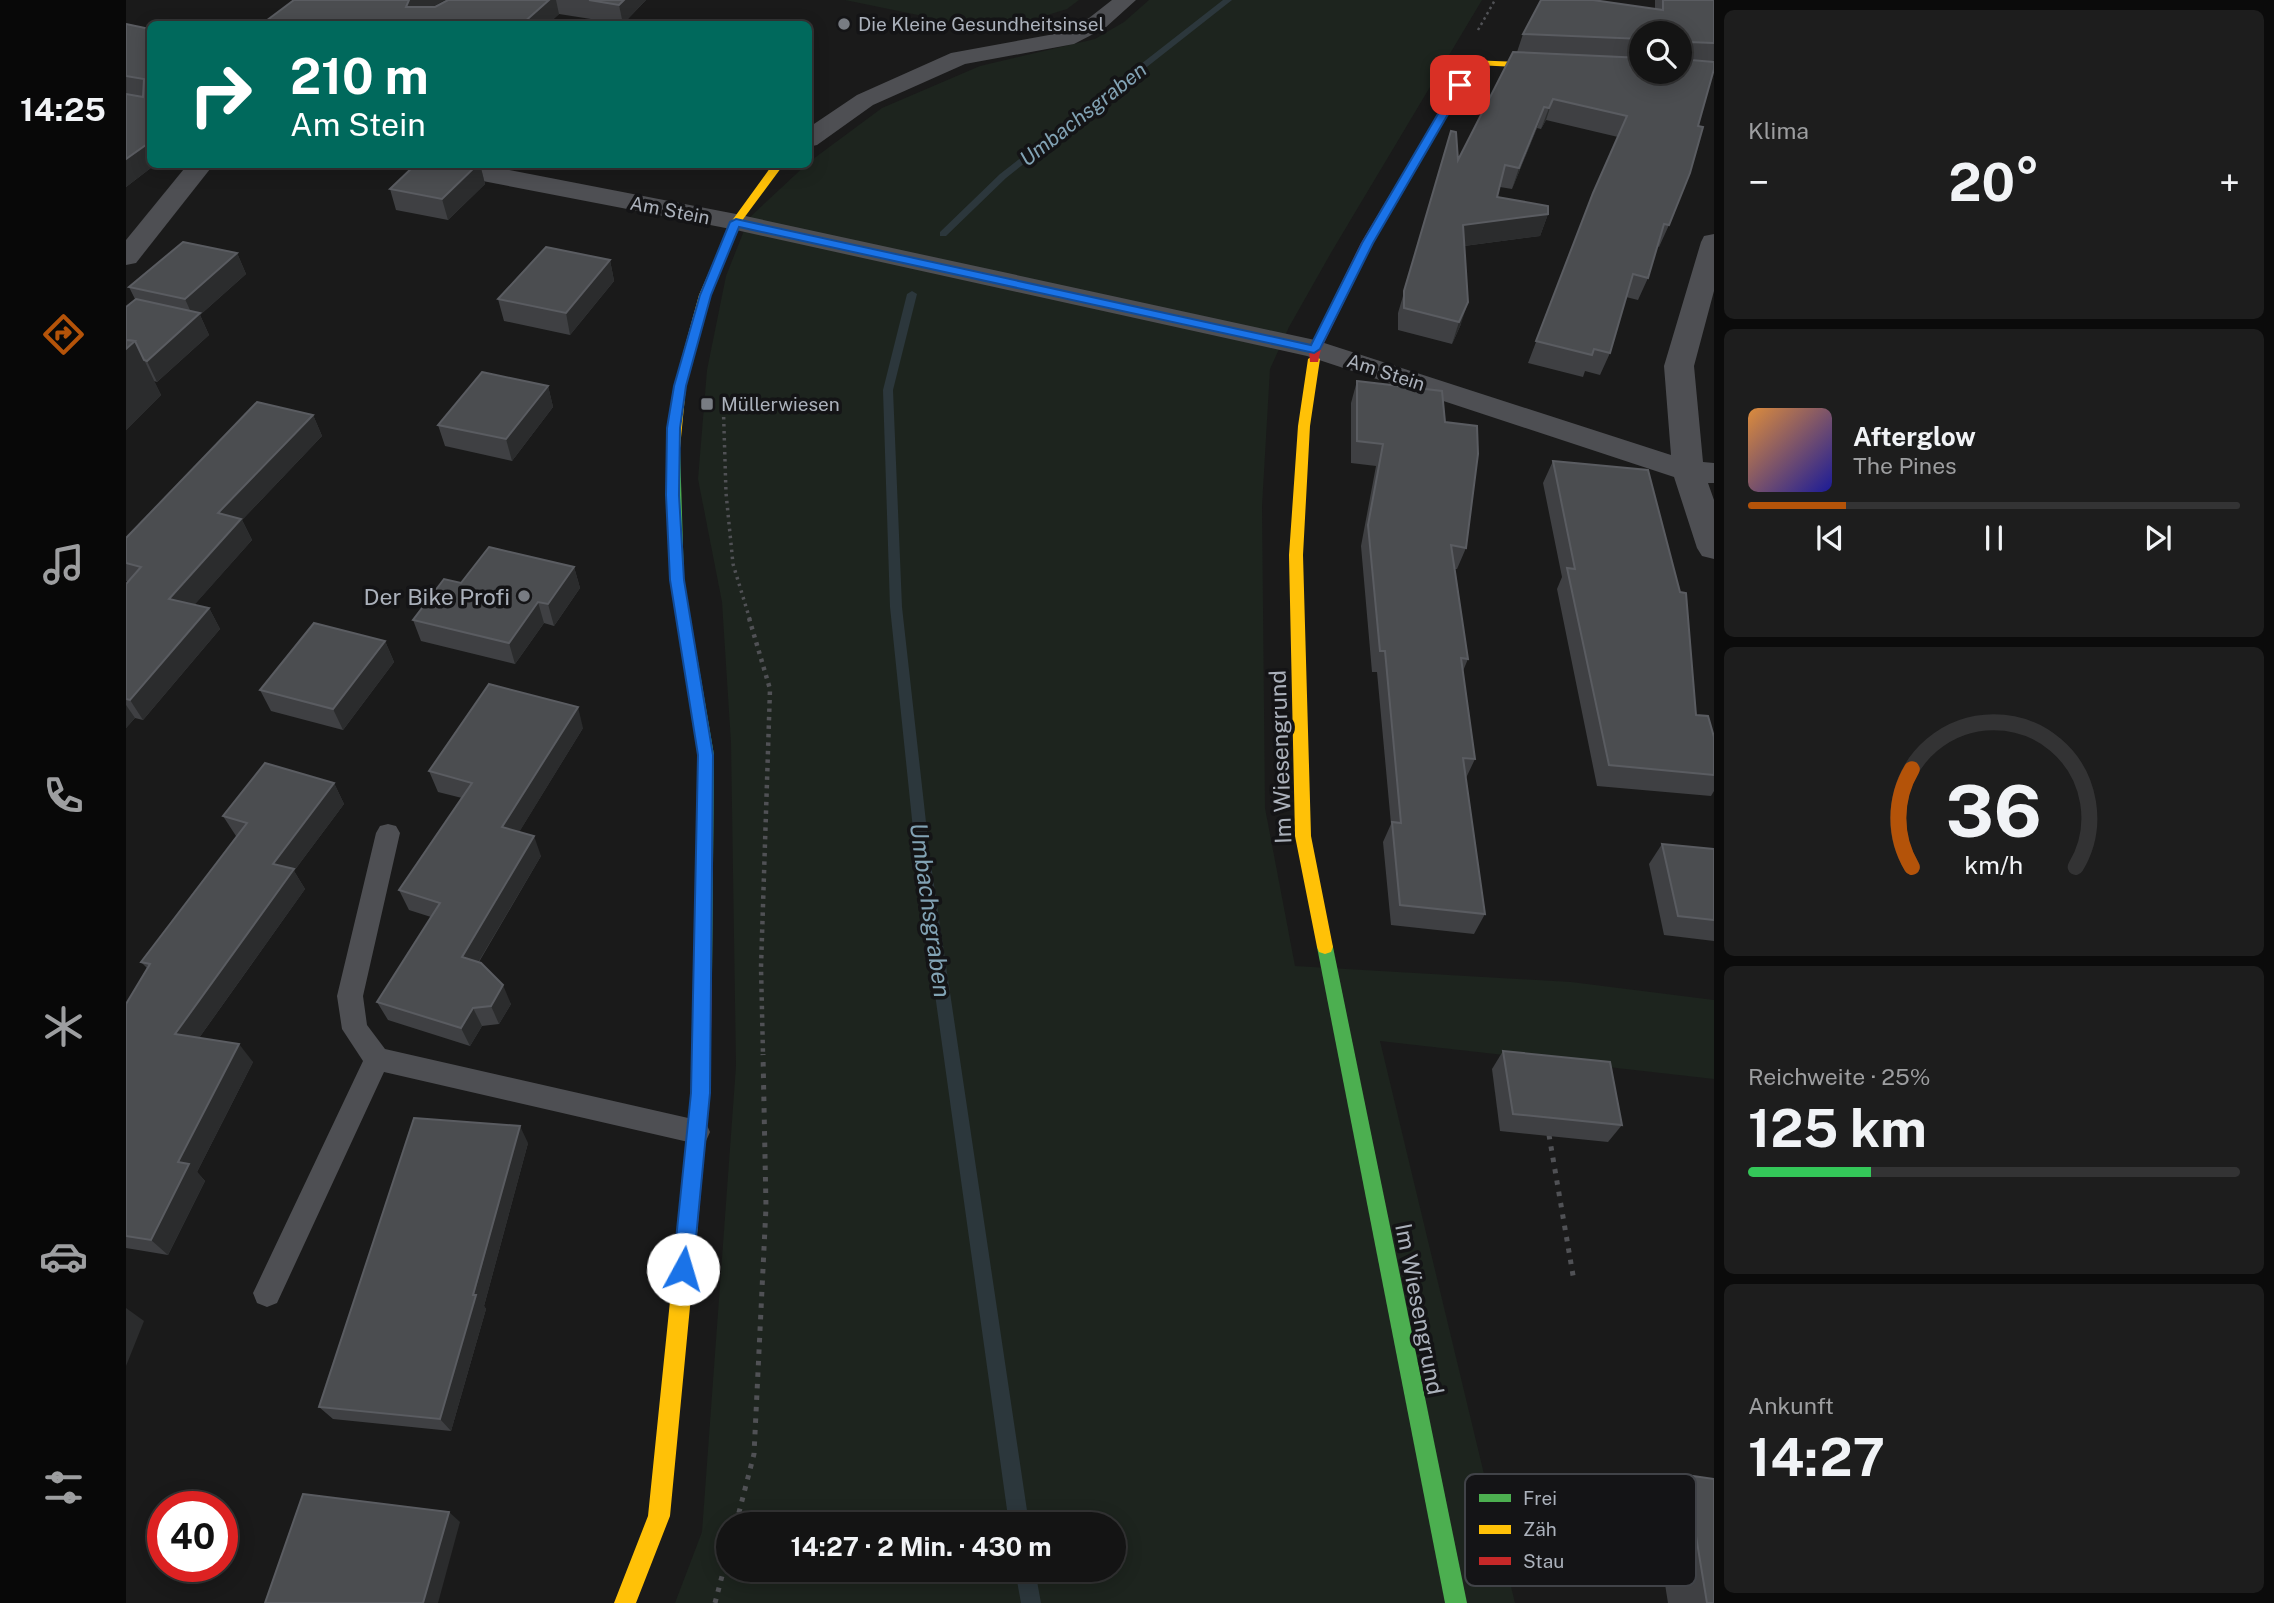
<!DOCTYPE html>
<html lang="de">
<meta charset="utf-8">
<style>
:root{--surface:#141414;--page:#1d1d1d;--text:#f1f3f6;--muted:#9d9ea0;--line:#333334;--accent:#b45309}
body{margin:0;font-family:"Public Sans",sans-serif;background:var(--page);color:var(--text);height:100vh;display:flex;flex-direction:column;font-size:26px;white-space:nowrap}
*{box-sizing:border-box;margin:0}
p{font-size:23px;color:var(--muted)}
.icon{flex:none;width:38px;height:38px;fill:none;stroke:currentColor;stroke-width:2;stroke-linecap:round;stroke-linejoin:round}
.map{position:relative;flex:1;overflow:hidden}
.panel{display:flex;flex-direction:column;gap:10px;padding:10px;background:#0b0b0b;width:560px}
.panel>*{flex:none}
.top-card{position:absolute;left:21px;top:21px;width:665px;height:147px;border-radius:10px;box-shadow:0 4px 18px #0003,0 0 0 2px var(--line);background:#00695c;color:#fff;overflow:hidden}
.fabs{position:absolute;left:1503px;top:21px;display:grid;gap:14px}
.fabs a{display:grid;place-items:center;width:63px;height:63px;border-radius:50%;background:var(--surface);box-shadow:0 4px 18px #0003,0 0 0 2px var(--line);font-size:35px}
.speed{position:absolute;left:21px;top:1491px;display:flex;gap:14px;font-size:35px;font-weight:700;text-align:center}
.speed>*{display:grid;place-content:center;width:91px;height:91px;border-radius:50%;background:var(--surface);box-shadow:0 4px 18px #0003,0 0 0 2px var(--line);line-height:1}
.speed .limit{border:10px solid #d22;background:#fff;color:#111}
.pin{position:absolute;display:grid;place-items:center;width:60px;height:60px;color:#fff;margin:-30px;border-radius:14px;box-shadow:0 4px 10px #0006}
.me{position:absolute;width:77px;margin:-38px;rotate:6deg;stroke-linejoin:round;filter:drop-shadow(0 0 5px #0008)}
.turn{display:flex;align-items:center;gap:24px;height:147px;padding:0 28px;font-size:32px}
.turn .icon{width:91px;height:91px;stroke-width:2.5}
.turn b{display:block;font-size:49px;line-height:60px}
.big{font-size:52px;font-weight:700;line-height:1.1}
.panel .card{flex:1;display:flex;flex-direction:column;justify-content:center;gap:10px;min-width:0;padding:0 24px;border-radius:10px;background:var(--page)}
.panel .dial{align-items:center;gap:0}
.dial svg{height:182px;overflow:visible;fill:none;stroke:var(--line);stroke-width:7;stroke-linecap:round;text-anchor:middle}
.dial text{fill:var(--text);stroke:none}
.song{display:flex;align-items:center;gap:21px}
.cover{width:84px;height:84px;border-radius:10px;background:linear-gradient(135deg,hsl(30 70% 55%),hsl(240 70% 35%))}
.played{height:7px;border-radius:4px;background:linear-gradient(90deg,var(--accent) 20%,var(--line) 20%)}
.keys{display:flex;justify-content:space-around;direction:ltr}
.heat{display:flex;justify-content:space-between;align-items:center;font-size:38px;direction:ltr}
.charge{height:10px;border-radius:5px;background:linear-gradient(90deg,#34c759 25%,var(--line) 0)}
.trip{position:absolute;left:590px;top:1512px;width:410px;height:70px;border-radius:35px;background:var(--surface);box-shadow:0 4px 18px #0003,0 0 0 2px var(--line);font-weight:700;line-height:70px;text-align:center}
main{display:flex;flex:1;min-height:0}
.tabs{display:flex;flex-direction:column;width:126px;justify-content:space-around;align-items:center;background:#080808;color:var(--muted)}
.tabs .icon{width:49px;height:49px}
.tabs .on{color:var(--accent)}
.tabs b{font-size:32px;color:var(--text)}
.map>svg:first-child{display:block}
.green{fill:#1d241e;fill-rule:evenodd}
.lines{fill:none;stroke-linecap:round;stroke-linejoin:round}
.stream{fill:#2c373c;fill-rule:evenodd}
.path-far3{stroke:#505155;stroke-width:2.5;stroke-dasharray:2.5 3.5;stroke-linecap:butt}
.path-far2{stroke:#505155;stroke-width:3.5;stroke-dasharray:2.5 4.5;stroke-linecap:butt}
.path-far1{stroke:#505155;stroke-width:4.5;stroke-dasharray:3.5 5;stroke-linecap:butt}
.path{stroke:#505155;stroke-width:5;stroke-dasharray:4.5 7;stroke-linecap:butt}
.lane{fill:#4e4f53;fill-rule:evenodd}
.street{fill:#4e4f53;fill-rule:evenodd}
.fast{fill:#4caf50;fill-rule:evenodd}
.slow{fill:#ffc107;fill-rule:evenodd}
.jam{fill:#c62828;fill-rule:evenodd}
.wall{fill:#3f4043;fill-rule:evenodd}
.shaded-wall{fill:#2b2c2d}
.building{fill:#4b4d50;stroke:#5a5c61;stroke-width:2}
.route{fill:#1a73e8;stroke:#114b97;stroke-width:2}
.poi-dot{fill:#787c83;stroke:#141416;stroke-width:2.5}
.labels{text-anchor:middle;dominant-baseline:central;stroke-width:7;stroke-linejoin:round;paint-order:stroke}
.far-poi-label{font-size:19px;fill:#abb1bb;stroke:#141416;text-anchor:start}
.far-street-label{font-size:19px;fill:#abb1bb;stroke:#141416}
.far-water-label{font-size:21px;font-style:italic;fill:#82a3b5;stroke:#141416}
.poi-label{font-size:23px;fill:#abb1bb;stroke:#141416;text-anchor:end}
.street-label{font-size:23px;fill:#abb1bb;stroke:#141416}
.water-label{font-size:24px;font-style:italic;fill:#82a3b5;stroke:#141416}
.key{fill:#141416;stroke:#414348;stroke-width:2}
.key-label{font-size:19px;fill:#abb1bb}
</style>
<main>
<nav class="tabs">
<b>14:25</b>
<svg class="icon on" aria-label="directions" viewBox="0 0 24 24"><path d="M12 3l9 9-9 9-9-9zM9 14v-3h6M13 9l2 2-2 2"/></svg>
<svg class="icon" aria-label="music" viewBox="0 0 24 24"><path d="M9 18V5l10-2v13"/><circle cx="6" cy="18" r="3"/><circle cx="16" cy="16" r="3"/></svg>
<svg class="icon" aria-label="phone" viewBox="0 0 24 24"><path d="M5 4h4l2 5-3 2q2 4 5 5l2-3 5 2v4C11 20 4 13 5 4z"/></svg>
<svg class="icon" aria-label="climate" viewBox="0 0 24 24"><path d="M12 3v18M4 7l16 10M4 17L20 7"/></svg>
<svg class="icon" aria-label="car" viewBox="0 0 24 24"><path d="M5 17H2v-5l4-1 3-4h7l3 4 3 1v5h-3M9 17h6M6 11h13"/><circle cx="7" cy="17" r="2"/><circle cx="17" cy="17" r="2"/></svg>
<svg class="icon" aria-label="filters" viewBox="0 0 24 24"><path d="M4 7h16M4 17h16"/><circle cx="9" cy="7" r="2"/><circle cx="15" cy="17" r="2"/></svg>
</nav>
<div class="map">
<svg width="1588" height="1603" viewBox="0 0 1588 1603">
<rect width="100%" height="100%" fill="#1a1a1a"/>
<g class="green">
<polygon points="719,0 953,0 941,9 870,31"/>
<path d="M1023,0H1356L1206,251L1163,327L1144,369L1136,506L1139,808L1169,966L1445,982L1588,1000V1079L1254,1041L1389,1603H549L576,1532L610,1066L605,743L596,602L572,479L581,370L600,276L623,218L683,162L756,108L854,66L969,39L998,22ZM602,1524H987V1570H602Z"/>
</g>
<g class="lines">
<g class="stream">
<polygon points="1097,0 1106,0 880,178 820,236 814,236 814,232 874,174"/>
<polygon points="786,291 791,294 767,390 776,607 804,858 903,1524 883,1524 790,858 764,607 757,390 781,294"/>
<polygon points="889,1570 909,1570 915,1603 895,1603"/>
</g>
<polyline class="path-far3" points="1352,30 1369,0"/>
<polyline class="path-far2" points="597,396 600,493 607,564 624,620"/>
<polyline class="path-far1" points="623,618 644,689 635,967 637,1055"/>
<g class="path">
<polyline points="1423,1135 1448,1281"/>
<polyline points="610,1524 628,1454 640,1207 637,1054"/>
<polyline points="589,1603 602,1553"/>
</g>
<polygon class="lane" points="262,824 270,826 274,833 237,996 241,1025 259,1049 571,1120 580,1123 584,1132 580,1141 571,1144 258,1072 151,1303 141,1307 131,1303 127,1293 237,1061 216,1029 211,996 250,833 254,826"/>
<g class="street">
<polygon points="986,0 1010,0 979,28 948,44 839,64 747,105 691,145 682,147 682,128 731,95 825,53 934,33 963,18"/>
<polygon points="62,164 88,164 10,263 0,265 0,240"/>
<polygon points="298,164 352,164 610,214 1189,340 1545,455 1538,366 1575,242 1578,236 1588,234 1588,291 1568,366 1577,462 1588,463 1588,483 1582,483 1588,500 1588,559 1576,556 1571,548 1548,477 1181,356 610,230 310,172 301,169"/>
</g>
<g class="fast">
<polygon points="548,444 554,448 558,580 588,755 586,974 583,979 577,981 571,979 568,974 572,755 544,580 542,448"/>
<polygon points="1199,940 1205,942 1207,947 1341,1603 1319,1603 1191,947 1193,942"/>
</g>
<g class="slow">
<polygon points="1344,60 1516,67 1516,72 1520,72 1516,73 1350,65 1293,163 1284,165 1283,163"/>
<polygon points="647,164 658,164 615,222 585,295 560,386 554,448 553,451 543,451 542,448 548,386 573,295 605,222"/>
<polygon points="1188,355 1194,359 1184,426 1177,555 1185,836 1207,947 1205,952 1199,954 1193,952 1191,947 1169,836 1163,555 1172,426 1182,359"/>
<polygon points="562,1214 569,1216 572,1223 544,1516 510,1603 488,1603 522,1516 552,1223 555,1216"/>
</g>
<g class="jam">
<polygon points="1288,160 1293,163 1247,243 1195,349 1192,362 1184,362 1183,349 1235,243 1283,163"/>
<polygon points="577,967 583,969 586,974 584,1093 572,1223 569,1230 562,1232 555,1230 552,1223 566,1093 568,974 571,969"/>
</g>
</g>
<g class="wall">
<polygon points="322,0 520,0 497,24 433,14 422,24 136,24 309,7"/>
<path d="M1529,0H1588V60L1543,225L1533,247L1531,246L1522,278L1512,300L1500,297L1484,353L1474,375L1459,371L1457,377L1402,363L1467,193L1492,137L1420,120L1415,129L1411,128L1386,189L1374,187L1371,197L1422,214L1414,236L1338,246L1335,324L1326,344L1272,330V313L1319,153L1332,160L1391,52L1397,34L1529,9ZM1516,33H1554V72H1516Z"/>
<polygon points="0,24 24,29 30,164 0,187"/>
<polygon points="290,164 354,164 359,184 322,220 270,210 264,189"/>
<polygon points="111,253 120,274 74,315 83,335 31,382 28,381 35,395 0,430 0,307 9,299 3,287"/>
<polygon points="484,260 488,281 444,335 378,321 372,299"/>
<polygon points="1231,381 1319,422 1340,548 1331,569 1329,569 1342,659 1337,671 1349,759 1340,778 1359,914 1348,934 1265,925 1257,842 1265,824 1251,672 1246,672 1235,546 1250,466 1225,463 1225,403"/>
<polygon points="422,386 427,407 386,461 319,446 312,425"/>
<polygon points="187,415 196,436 116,520 126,540 68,605 83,608 94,629 17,720 9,718 0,728 0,584 2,582 0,581 0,538"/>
<polygon points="1427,461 1570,715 1588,737 1588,791 1585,796 1471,786 1431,589 1436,577 1417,483"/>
<polygon points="448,567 454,588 428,626 418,623 389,664 295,641 287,620"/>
<polygon points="259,641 268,662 217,730 145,711 134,690"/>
<polygon points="457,728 393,832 415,856 353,962 385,1004 373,1024 356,1026 344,1046 262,1020 251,1002 305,917 283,910 273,890 336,798 312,792 303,771"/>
<polygon points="208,783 218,804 168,871 179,889 73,1038 127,1062 71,1172 79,1181 42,1255 0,1248 0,1004 21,968 15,962 111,837 110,836 97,816"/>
<polygon points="1536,844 1588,849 1588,941 1538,935 1523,864"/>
<polygon points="1377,1051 1496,1125 1482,1142 1374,1131 1366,1069"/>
<polygon points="402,1143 358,1306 360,1309 325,1431 207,1419 193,1407"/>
<polygon points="1560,1475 1588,1603 1542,1603 1525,1496"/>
</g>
<g class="shaded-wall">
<polygon points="283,0 319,0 289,17 280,7"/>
<polygon points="423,0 430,0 433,14 422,24 396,24"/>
<polygon points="498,0 520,0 497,24 493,5"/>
<polygon points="1427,99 1420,120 1415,129 1423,108"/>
<polygon points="1418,107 1411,128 1386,189 1393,168"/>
<polygon points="24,142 24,164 30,164 0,187 0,159"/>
<polygon points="352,164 354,164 359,184 322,220 316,199"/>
<polygon points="1422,214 1414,236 1330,247 1337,225"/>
<polygon points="111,253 120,274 74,315 83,335 31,382 21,361 68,319 59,299"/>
<polygon points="484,260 488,281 444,335 440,313"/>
<polygon points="1342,302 1335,324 1326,344 1333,322"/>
<polygon points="9,341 35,395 0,430 0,349"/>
<polygon points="422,386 427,407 386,461 380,439"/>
<polygon points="187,415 196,436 116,520 126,540 55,620 43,599 92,513"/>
<polygon points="448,567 454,588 428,626 422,604"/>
<polygon points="412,602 418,623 389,664 383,643"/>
<polygon points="83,608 94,629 17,720 4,700"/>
<polygon points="259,641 268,662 217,730 207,709"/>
<polygon points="0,705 9,718 0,728"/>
<polygon points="452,707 457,728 384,847 376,827"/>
<polygon points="208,783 218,804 168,871 179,889 63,1052 49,1034 147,864"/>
<polygon points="408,836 415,856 344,976 336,957"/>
<polygon points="377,985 385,1004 373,1024 365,1006"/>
<polygon points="347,1008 356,1026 344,1046 335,1028"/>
<polygon points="113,1044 127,1062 71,1172 79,1181 42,1255 25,1240 52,1162"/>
<polygon points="394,1126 402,1143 358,1306 360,1309 325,1431 314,1419"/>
<polygon points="0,1308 18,1321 0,1366"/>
<polygon points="323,1512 334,1522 312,1603 297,1603"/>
</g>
<g class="building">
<polygon points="168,0 283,0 280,7 309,7 322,0 423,0 396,24 136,24"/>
<polygon points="463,0 498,0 493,5"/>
<polygon points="1415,0 1467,0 1537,10 1537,0 1588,0 1588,43 1563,42 1560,49 1554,49 1554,33 1516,33 1516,39 1397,34"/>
<polygon points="0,24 24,29 24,142 0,159 0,94 17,97 18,79 0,76"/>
<polygon points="1387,52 1516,58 1516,72 1554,72 1554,59 1588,62 1588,69 1572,126 1577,127 1564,173 1543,225 1538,224 1522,278 1507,274 1484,353 1468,349 1466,355 1410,341 1467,193 1501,116 1427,99 1423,108 1418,107 1393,168 1379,165 1371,197 1422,206 1422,214 1337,225 1342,302 1333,322 1278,308 1278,291 1325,131 1330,132 1332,160"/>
<polygon points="290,164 352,164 316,199 264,189"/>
<polygon points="57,242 111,253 59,299 3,287"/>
<polygon points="420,247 484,260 440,313 372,299"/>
<polygon points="10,299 74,313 21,361 18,360 9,341 0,340 0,307"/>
<polygon points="0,340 9,341 0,349"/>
<polygon points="356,372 422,386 380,439 312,425"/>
<polygon points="1231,381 1316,391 1319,422 1351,426 1352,454 1340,548 1325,545 1342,659 1335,658 1349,759 1337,758 1359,914 1274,905 1266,822 1275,823 1259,651 1254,651 1242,525 1257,444 1231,441"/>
<polygon points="131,402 187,415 92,513 115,519 43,599 83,608 4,700 0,699 0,584 15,567 0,563 0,538"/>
<polygon points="1427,461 1522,470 1554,592 1560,593 1570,715 1582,716 1588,737 1588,775 1483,765 1441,568 1449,569"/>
<polygon points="363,547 448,567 422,604 412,602 383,643 287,620 318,579 335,583"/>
<polygon points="188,623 259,641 207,709 134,690"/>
<polygon points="363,684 452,707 376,827 408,836 336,957 355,963 377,985 365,1006 347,1008 335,1028 251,1002 314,903 273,890 346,783 303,771"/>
<polygon points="139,763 208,783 147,864 168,869 49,1034 113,1044 52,1162 63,1164 25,1240 0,1236 0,1004 24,964 15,962 121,823 97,816"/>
<polygon points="1536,844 1588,849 1588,920 1552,916"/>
<polygon points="1377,1051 1484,1062 1496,1125 1387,1114"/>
<polygon points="288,1118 394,1126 347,1295 350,1295 314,1419 193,1407"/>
<polygon points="1560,1475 1588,1479 1588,1603 1581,1603"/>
<polygon points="177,1494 323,1512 297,1603 139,1603"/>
</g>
<polygon class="route" points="1334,82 1339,85 1247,243 1194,349 1188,353 613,227 585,295 560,386 554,428 553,495 558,580 587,755 584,1093 567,1269 564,1276 557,1279 550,1276 547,1269 565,1093 572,755 544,580 540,495 541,428 548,386 574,295 604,222 610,219 1185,345 1236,243 1329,85"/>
<g class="poi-dot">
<circle cx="718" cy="24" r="7"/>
<rect x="574" y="397" width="14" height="14" rx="3.5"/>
<circle cx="398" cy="596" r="7"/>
</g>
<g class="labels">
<g class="far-poi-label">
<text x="732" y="24">Die Kleine Gesundheitsinsel</text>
<text x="595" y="404">Müllerwiesen</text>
</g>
<g class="far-street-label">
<text transform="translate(544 210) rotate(11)">Am Stein</text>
<text transform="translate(1260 372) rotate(18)">Am Stein</text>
</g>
<g class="far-water-label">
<text transform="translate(957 114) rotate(-38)">Umbachsgraben</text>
</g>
<g class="poi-label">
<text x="384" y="596">Der Bike Profi</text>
</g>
<g class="street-label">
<text transform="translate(1154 757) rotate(-92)">Im Wiesengrund</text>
<text transform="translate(1294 1309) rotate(79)">Im Wiesengrund</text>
</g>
<g class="water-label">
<text transform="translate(805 910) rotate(82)">Umbachsgraben</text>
</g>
</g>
<rect x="1339" y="1474" width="231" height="112" rx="10" class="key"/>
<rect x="1353" y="1494" width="32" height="8" fill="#4caf50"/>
<rect x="1353" y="1525" width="32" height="9" fill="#ffc107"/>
<rect x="1353" y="1557" width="32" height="8" fill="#c62828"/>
<g class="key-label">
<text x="1397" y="1505">Frei</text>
<text x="1397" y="1536">Zäh</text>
<text x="1397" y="1568">Stau</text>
</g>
</svg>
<div class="fabs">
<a><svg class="icon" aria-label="search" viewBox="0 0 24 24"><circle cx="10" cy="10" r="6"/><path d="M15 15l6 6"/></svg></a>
</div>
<div class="speed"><div class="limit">40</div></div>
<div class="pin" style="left:1334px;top:85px;background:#d93025"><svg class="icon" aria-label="arrive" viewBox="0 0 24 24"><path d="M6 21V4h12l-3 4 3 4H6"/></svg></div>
<svg class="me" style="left:557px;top:1269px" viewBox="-20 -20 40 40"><circle r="19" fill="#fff"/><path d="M0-13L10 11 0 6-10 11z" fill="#1a73e8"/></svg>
<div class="trip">14:27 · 2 Min. · 430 m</div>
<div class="top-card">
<div class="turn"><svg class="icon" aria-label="right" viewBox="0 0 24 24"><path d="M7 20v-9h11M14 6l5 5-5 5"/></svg><div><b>210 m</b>Am Stein</div></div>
</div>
</div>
<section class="panel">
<div class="card"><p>Klima</p>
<div class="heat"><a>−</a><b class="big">20°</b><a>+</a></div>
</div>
<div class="card">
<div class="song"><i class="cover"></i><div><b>Afterglow</b><p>The Pines</p></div></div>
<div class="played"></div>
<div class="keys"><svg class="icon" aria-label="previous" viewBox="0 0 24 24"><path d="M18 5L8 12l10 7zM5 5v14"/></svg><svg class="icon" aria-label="pause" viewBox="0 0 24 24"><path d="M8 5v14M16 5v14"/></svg><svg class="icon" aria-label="next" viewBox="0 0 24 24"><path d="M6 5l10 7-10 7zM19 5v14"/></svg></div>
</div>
<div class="card dial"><svg viewBox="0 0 100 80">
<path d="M14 69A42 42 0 1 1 86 69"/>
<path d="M14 69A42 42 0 0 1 14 26" stroke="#b45309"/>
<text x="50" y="56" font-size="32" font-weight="700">36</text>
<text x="50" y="72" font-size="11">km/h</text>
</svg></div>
<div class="card"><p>Reichweite · 25%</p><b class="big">125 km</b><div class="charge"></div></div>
<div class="card"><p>Ankunft</p><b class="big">14:27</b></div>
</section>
</main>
